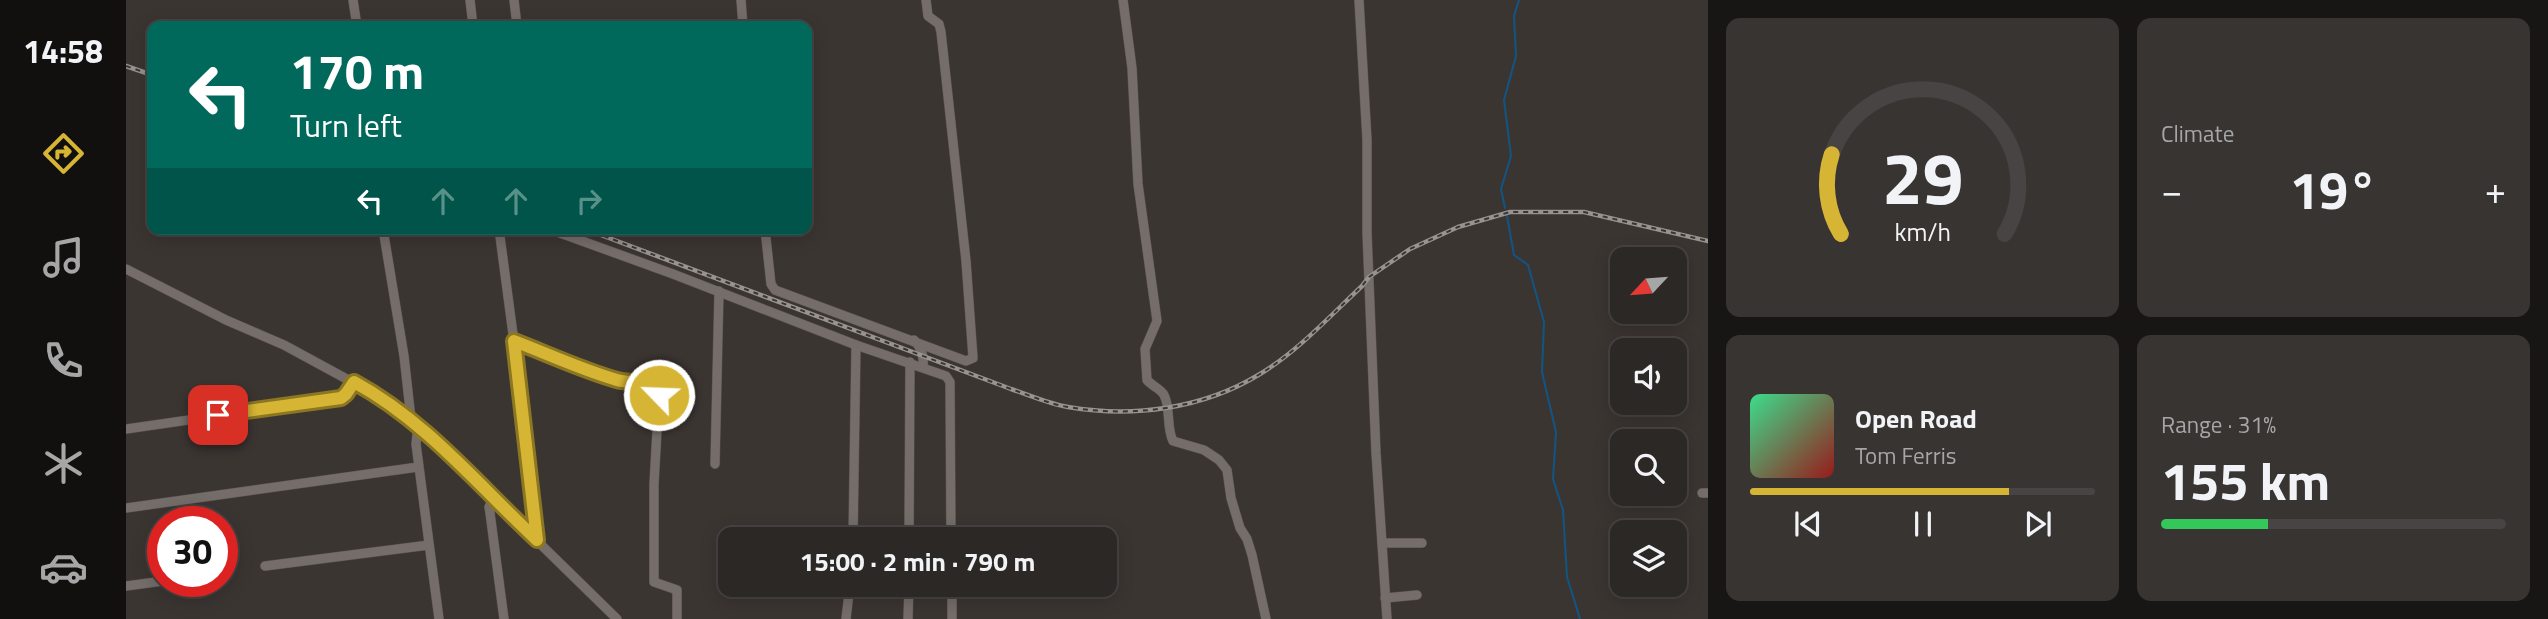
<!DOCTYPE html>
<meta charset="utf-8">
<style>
:root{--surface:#2c2826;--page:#383432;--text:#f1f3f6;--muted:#a6a6a7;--line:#484443;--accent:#d6b534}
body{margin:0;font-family:"Titillium Web",sans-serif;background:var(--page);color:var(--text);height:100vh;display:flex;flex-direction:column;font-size:26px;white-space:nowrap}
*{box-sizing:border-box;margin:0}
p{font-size:23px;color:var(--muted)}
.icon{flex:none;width:38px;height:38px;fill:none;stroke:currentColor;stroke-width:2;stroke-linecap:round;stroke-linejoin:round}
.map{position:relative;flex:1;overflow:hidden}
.panel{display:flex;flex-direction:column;gap:18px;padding:18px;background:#181615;width:840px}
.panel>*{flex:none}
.guide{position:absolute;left:21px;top:21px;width:665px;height:214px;border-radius:14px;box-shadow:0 4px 18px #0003,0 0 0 2px var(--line);background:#00695c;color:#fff;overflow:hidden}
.needle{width:46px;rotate:244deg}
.tools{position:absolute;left:1484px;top:247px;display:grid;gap:14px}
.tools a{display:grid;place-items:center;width:77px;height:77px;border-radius:14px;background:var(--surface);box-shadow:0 4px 18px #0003,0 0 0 2px var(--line);font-size:35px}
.speed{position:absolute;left:21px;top:506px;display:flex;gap:14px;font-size:35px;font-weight:700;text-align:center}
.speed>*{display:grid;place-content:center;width:91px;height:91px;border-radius:50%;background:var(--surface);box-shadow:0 4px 18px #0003,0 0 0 2px var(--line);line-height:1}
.speed .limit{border:10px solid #d22;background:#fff;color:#111}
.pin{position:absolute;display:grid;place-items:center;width:60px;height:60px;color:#fff;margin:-30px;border-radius:14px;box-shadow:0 4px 10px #0006}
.me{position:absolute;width:77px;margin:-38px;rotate:294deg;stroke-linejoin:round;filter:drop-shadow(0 0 5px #0008)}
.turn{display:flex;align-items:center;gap:24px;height:147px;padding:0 28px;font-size:32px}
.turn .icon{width:91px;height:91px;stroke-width:2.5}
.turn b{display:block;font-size:49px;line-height:60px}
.lanes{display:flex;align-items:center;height:66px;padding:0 28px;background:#0003;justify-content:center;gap:35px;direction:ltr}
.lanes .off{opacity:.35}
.big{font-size:52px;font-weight:700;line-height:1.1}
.panel .tile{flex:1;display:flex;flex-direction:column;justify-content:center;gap:10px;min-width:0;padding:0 24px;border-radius:14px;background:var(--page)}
.panel .dial{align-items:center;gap:0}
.dial svg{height:182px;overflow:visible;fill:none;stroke:var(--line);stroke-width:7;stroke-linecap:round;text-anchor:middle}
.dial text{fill:var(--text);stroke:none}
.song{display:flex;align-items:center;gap:21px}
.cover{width:84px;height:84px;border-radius:10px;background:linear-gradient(135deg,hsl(150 70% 55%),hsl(0 70% 35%))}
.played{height:7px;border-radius:4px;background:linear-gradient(90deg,var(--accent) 75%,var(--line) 75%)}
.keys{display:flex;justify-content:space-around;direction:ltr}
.heat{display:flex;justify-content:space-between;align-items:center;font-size:38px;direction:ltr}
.charge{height:10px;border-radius:5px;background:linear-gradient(90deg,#34c759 31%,var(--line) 0)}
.panel .tiles{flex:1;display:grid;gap:18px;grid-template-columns:repeat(2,1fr)}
.trip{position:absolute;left:592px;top:527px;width:399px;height:70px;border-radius:14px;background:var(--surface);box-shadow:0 4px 18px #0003,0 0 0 2px var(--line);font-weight:700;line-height:70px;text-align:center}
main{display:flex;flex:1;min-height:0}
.tabs{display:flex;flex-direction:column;width:126px;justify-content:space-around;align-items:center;background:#12100f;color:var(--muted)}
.tabs .icon{width:49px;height:49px}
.tabs .active{color:var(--accent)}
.tabs b{font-size:32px;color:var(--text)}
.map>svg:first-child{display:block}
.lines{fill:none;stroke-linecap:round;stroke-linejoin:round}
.stream{stroke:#125584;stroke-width:2}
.minor-casing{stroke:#56514f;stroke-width:10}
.minor{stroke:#756d6a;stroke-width:9}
.rail-casing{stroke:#989390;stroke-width:4.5}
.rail{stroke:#3b3532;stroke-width:2;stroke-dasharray:5;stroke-linecap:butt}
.route-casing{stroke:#8b7622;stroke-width:18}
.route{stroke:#d6b534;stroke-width:12}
</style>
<main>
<nav class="tabs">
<b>14:58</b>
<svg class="icon active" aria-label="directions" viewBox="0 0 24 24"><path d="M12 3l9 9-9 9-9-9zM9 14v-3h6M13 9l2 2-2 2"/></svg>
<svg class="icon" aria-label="music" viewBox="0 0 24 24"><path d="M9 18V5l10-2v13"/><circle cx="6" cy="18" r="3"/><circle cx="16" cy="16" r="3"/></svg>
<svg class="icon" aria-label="phone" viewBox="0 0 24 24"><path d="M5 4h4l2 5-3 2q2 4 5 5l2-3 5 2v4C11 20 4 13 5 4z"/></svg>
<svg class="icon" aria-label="climate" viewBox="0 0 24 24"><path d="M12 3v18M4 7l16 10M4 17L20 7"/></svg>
<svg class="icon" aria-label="car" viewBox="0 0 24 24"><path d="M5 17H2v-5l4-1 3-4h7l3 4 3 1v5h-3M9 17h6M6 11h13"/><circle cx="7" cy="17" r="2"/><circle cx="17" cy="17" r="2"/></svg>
</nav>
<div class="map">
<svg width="1582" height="619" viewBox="0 0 1582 619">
<rect width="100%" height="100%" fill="#3b3532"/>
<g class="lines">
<g class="stream">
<polyline points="1379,208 1375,189 1385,156 1378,100 1390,56 1388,16 1393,0"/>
<polyline points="1381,216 1388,255 1402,265 1418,322 1416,372 1430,432 1427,479 1437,510 1441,577 1454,619"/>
</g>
<defs>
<g id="minor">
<polyline points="227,0 231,26"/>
<polyline points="344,0 347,26"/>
<polyline points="388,0 391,26"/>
<polyline points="615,0 617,26"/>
<path d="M997,0L1006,68L1012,184L1031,321L1019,349L1021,380C1026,386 1035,389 1038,395C1045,408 1040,427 1047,441L1078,450L1093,460L1101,470L1105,498L1114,528L1121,539L1126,555L1140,619"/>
<polyline points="1233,0 1241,140 1241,233 1250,453 1261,619"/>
<polyline points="257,229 278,356 285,419"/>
<polyline points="373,229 400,432 411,540"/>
<polyline points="423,229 547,274 730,345 820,376 824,382 825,539"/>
<polyline points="639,229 645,284 649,290 840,361 847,358 840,261 815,32 813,24 802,16 800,0"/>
<polyline points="0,269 100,320 158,345 263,402 308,440 491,619"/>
<path d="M788,340C796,349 798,356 797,367"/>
<polyline points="388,341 492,380 530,386 533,395 528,484 528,582 551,590 551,619"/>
<polyline points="292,425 290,444 313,619"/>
<polyline points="0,429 215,398 220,394 227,382"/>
<polyline points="589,464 593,291"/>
<polyline points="1576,493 1582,493"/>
<polyline points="368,497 363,507 364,513 378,619"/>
<polyline points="0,508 292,467"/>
<polyline points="727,539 730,345"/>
<polyline points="783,539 784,362"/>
<polyline points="1256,543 1296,543"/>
<polyline points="139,566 303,545"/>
<polyline points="826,584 826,619"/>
<polyline points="0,586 37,581"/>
<polyline points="1259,598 1291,595"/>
<polyline points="720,619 724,584"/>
<polyline points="782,619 783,584"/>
</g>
</defs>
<use href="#minor" class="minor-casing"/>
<use href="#minor" class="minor"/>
<defs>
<g id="rail">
<polyline points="0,66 26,75"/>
<path d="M459,229L885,389C903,395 923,404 942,407C1007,418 1077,409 1134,374C1172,351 1204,316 1236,286L1243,277L1284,249L1332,227L1384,212H1458L1582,241"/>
</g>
</defs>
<use href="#rail" class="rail-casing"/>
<use href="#rail" class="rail"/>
</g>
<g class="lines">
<defs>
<path id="route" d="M92,415L215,398L220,394L228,382C300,421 352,485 411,540L388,341C422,354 456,370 491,380C504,384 530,379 533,395"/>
</defs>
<use href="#route" class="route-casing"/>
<use href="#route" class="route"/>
</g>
</svg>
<div class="tools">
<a><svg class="needle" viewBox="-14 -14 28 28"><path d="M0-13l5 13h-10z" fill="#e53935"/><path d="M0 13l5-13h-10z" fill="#a6a6a7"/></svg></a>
<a><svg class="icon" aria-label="sound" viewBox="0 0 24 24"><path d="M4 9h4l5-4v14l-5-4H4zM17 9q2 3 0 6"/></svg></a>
<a><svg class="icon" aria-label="search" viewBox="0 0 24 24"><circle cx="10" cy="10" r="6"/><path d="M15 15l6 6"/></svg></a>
<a><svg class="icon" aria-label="layers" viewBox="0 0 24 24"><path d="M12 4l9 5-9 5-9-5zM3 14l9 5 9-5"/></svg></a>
</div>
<div class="speed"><div class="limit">30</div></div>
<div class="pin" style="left:92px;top:415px;background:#d93025"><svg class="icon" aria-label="arrive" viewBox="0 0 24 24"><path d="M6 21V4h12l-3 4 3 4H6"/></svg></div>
<svg class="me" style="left:533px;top:395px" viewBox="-20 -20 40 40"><circle r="17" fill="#d6b534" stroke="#fff" stroke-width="3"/><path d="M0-11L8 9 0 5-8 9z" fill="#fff"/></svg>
<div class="trip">15:00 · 2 min · 790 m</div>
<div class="guide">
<div class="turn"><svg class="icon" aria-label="left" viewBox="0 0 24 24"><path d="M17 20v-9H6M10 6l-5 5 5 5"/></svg><div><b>170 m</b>Turn left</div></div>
<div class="lanes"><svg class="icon" aria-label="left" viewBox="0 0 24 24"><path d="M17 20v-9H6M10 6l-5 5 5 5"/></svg><svg class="icon off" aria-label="ahead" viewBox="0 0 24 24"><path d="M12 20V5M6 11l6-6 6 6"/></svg><svg class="icon off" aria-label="ahead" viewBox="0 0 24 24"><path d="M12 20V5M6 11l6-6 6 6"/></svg><svg class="icon off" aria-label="right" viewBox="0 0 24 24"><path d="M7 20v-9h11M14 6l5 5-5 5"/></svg></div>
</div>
</div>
<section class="panel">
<div class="tiles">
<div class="tile dial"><svg viewBox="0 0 100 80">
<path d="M14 69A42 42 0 1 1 86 69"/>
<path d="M14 69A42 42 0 0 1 10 34" stroke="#d6b534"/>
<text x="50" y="56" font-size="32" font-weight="700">29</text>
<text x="50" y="72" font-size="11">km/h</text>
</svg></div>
<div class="tile"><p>Climate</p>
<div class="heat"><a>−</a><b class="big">19°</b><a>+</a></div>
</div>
<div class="tile">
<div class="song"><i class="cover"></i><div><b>Open Road</b><p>Tom Ferris</p></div></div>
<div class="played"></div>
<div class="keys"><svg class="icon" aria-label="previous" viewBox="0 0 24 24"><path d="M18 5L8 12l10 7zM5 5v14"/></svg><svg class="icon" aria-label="pause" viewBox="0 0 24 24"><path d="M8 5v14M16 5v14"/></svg><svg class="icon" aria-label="next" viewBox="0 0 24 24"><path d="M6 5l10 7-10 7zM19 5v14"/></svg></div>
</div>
<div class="tile"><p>Range · 31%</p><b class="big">155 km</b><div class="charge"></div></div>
</div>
</section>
</main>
